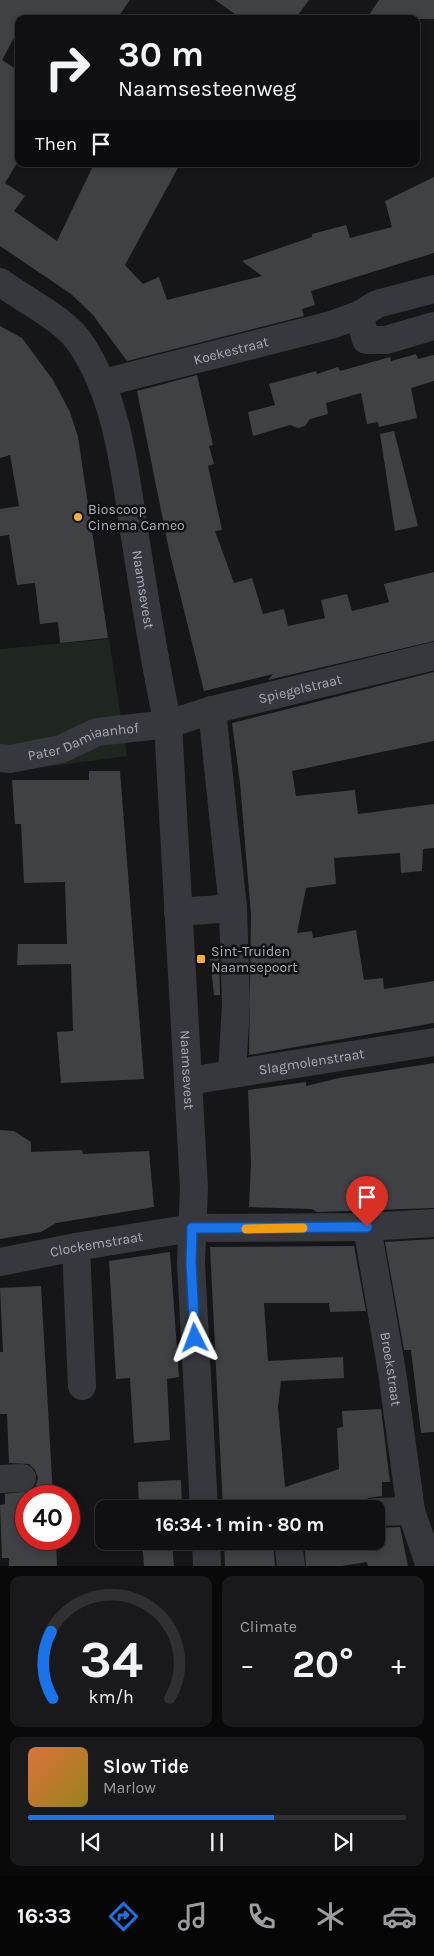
<!DOCTYPE html>
<meta charset="utf-8">
<style>
:root{--surface:#101012;--page:#19191b;--text:#f1f3f6;--muted:#9c9d9f;--line:#303032;--accent:#1a73e8}
body{margin:0;font-family:Karla,sans-serif;background:var(--page);color:var(--text);height:100vh;display:flex;flex-direction:column;font-size:19px;white-space:nowrap}
*{box-sizing:border-box;margin:0}
p{font-size:16px;color:var(--muted)}
.icon{flex:none;width:28px;height:28px;fill:none;stroke:currentColor;stroke-width:2;stroke-linecap:round;stroke-linejoin:round}
.map{position:relative;height:1566px;overflow:hidden}
.sheet{display:flex;flex-direction:column;gap:10px;padding:10px;background:#09090a;flex:1}
.sheet>*{flex:none}
.guide{position:absolute;left:15px;top:15px;width:405px;height:152px;border-radius:10px;box-shadow:0 2px 8px #0003,0 0 0 1px var(--line);background:#101012;color:var(--text);overflow:hidden}
.speed{position:absolute;left:15px;top:1485px;display:flex;gap:10px;font-size:25px;font-weight:700;text-align:center}
.speed>*{display:grid;place-content:center;width:65px;height:65px;border-radius:50%;background:var(--surface);box-shadow:0 2px 8px #0003,0 0 0 1px var(--line);line-height:1}
.speed .limit{border:8px solid #d22;background:#fff;color:#111}
.pin{position:absolute;display:grid;place-items:center;width:42px;height:42px;color:#fff;margin:-51px -21px;border-radius:50% 50% 50% 0;rotate:-45deg;box-shadow:0 0 5px #0007}
.pin .icon{rotate:45deg}
.me{position:absolute;width:55px;margin:-28px;rotate:357deg;stroke-linejoin:round;filter:drop-shadow(0 0 4px #0008)}
.turn{display:flex;align-items:center;gap:18px;height:105px;padding:0 20px;font-size:22px}
.turn .icon{width:65px;height:65px;stroke-width:2.5}
.turn b{display:block;font-size:35px;line-height:42px}
.then{display:flex;align-items:center;height:48px;padding:0 20px;background:#0003;gap:10px;font-size:19px}
.big{font-size:38px;font-weight:700;line-height:1.1}
.sheet .widget{flex:1;display:flex;flex-direction:column;justify-content:center;gap:8px;min-width:0;padding:0 18px;border-radius:10px;background:var(--page)}
.sheet .dial{align-items:center;gap:0}
.dial svg{height:130px;overflow:visible;fill:none;stroke:var(--line);stroke-width:7;stroke-linecap:round;text-anchor:middle}
.dial text{fill:var(--text);stroke:none}
.song{display:flex;align-items:center;gap:15px}
.cover{width:60px;height:60px;border-radius:8px;background:linear-gradient(135deg,hsl(20 70% 55%),hsl(50 70% 35%))}
.played{height:5px;border-radius:2px;background:linear-gradient(90deg,var(--accent) 65%,var(--line) 65%)}
.keys{display:flex;justify-content:space-around;direction:ltr}
.heat{display:flex;justify-content:space-between;align-items:center;font-size:28px;direction:ltr}
.sheet .tiles{flex:1;display:grid;gap:10px;grid-template-columns:1fr 1fr}
.widget:last-child{grid-column:span 2}
.trip{position:absolute;left:95px;top:1500px;width:290px;height:50px;border-radius:10px;background:var(--surface);box-shadow:0 2px 8px #0003,0 0 0 1px var(--line);font-weight:700;line-height:50px;text-align:center}
.dock{display:flex;height:80px;justify-content:space-around;align-items:center;background:#060607;color:var(--muted)}
.dock .icon{width:35px;height:35px}
.dock .active{color:var(--accent)}
.dock b{font-size:22px;color:var(--text)}
.map>svg:first-child{display:block}
.green{fill:#1e261f}
.building{fill:#404145}
.lines{fill:none;stroke-linecap:round;stroke-linejoin:round}
.minor{stroke:#37383d;stroke-width:28}
.route-casing{stroke:#114b97;stroke-width:12}
.route{stroke:#1a73e8;stroke-width:9}
.slow{stroke:#f59e0b;stroke-width:9}
.poi-dot{fill:#f2b134;stroke:#111113;stroke-width:2}
.labels{text-anchor:middle;dominant-baseline:central;stroke-width:5;stroke-linejoin:round;paint-order:stroke}
.street-label{font-size:14px;fill:#a8adb8;stroke:#111113}
.poi-label{font-size:14px;fill:#a8adb8;stroke:#111113;text-anchor:start}
</style>
<div class="map">
<svg width="434" height="1566" viewBox="0 0 434 1566">
<rect width="100%" height="100%" fill="#161618"/>
<polygon class="green" points="109,639 127,756 0,773 0,649"/>
<g class="building">
<polygon points="0,0 130,0 117,19 19,19 19,29 2,60 19,71 19,160 5,183 25,196 14,211 57,241 94,164 180,164 125,265 143,284 159,277 167,300 262,276 242,261 312,237 312,234 346,225 350,238 392,227 385,201 434,177 434,253 311,291 315,305 302,309 304,316 127,361 93,315 71,294 0,246"/>
<polygon points="215,0 309,0 295,19 242,19"/>
<polygon points="379,0 434,0 434,19 366,19"/>
<polygon points="0,326 22,338 53,380 70,412 78,437 108,638 60,643 58,622 40,624 35,583 17,585 9,535 0,536 0,509 19,506 10,455 0,458"/>
<polygon points="416,354 418,359 434,355 434,381 411,388 417,418 379,427 378,422 367,424 361,393 326,403 328,414 310,419 305,426 298,428 290,425 253,436 248,412 275,405 269,384 316,371 317,374 338,367 340,371 390,357 391,361"/>
<polygon points="197,375 213,445 209,446 214,464 208,466 222,530 215,531 234,583 252,578 263,614 284,609 288,626 325,618 321,600 347,594 352,611 389,602 384,584 434,572 434,641 268,680 273,674 204,691 169,550 137,391"/>
<polygon points="394,431 418,526 395,531 380,434"/>
<polygon points="434,672 434,741 292,771 296,796 355,790 358,814 434,804 434,848 423,849 422,871 401,873 400,853 334,858 336,884 306,888 297,933 312,931 313,938 356,930 364,980 383,978 384,989 434,981 434,1023 249,1055 251,915 240,783 232,723"/>
<polygon points="89,771 120,771 144,1079 61,1083 57,1032 73,1031 71,964 17,965 18,944 67,944 65,882 24,883 21,824 15,824 12,780 89,780"/>
<polygon points="219,958 220,995 214,995 210,959"/>
<polygon points="434,1063 434,1208 317,1212 312,1209 249,1207 251,1163 248,1090 306,1082 306,1086 339,1078"/>
<polygon points="0,1130 14,1131 31,1142 31,1152 82,1150 83,1154 149,1151 154,1207 56,1223 41,1232 0,1239"/>
<polygon points="434,1239 434,1432 421,1433 411,1350 404,1350 385,1242"/>
<polygon points="354,1246 366,1311 330,1312 329,1303 264,1303 268,1361 343,1357 344,1378 281,1381 278,1407 285,1487 339,1469 337,1428 343,1427 342,1411 381,1409 390,1482 382,1482 382,1496 368,1498 363,1504 223,1509 210,1247"/>
<polygon points="170,1252 179,1377 167,1379 170,1440 134,1443 130,1378 116,1379 109,1261"/>
<polygon points="41,1286 53,1496 26,1496 26,1539 56,1539 57,1566 9,1566 9,1558 2,1558 0,1505 5,1504 5,1494 31,1491 36,1485 38,1478 35,1470 29,1464 9,1463 7,1414 0,1414 0,1352 3,1352 0,1288"/>
<polygon points="181,1480 182,1509 139,1509 138,1482"/>
<polygon points="400,1527 408,1566 368,1566 367,1562 342,1566 306,1566 304,1541 376,1541 376,1528"/>
<polygon points="142,1541 172,1541 174,1566 144,1566"/>
<polygon points="224,1541 273,1541 275,1566 225,1566"/>
</g>
<g class="lines">
<g class="minor">
<path id="s1" d="M0,282C24,300 65,319 81,344C118,399 125,473 135,537C145,599 154,662 168,724L194,1188L191,1263L204,1509"/>
<polyline points="434,289 377,304 359,315 366,340 386,340 434,326"/>
<path id="s2" d="M103,383L331,325L359,315"/>
<polyline points="212,710 233,908 236,1004 232,1074"/>
<path id="s3" d="M0,758L10,759L61,749L97,732L168,724L212,710L434,656"/>
<polyline points="178,912 233,908"/>
<path id="s4" d="M188,1081L434,1042"/>
<path id="s5" d="M367,1227L392,1372L411,1511L430,1566"/>
<polyline points="76,1247 82,1386"/>
<path id="s6" d="M0,1262L76,1247L192,1228L367,1227L434,1223"/>
<polyline points="0,1479 22,1478"/>
<polyline points="376,1512 411,1511"/>
<polyline points="206,1541 207,1566"/>
<polyline points="288,1541 291,1566"/>
</g>
</g>
<g class="lines">
<defs>
<polyline id="route" points="195,1338 191,1263 192,1228 367,1227"/>
</defs>
<use href="#route" class="route-casing"/>
<use href="#route" class="route"/>
<polyline class="slow" points="246,1229 303,1228"/>
</g>
<g class="poi-dot">
<circle cx="78" cy="517" r="5"/>
<rect x="196" y="954" width="10" height="10" rx="2.5"/>
</g>
<g class="labels">
<g class="street-label">
<text stroke="none"><textPath href="#s2" startOffset="132">Koekestraat</textPath></text>
<text stroke="none"><textPath href="#s1" startOffset="358">Naamsevest</textPath></text>
<text stroke="none"><textPath href="#s3" startOffset="310">Spiegelstraat</textPath></text>
<text stroke="none"><textPath href="#s3" startOffset="86">Pater Damiaanhof</textPath></text>
<text stroke="none"><textPath href="#s4" startOffset="125">Slagmolenstraat</textPath></text>
<text stroke="none"><textPath href="#s1" startOffset="841">Naamsevest</textPath></text>
<text stroke="none"><textPath href="#s6" startOffset="98">Clockemstraat</textPath></text>
<text stroke="none"><textPath href="#s5" startOffset="144">Broekstraat</textPath></text>
</g>
<g class="poi-label">
<text x="88" y="509">Bioscoop<tspan x="88" dy="16">Cinema Cameo</tspan></text>
<text x="211" y="951">Sint-Truiden<tspan x="211" dy="16">Naamsepoort</tspan></text>
</g>
</g>
</svg>
<div class="speed"><div class="limit">40</div></div>
<div class="pin" style="left:367px;top:1227px;background:#d93025"><svg class="icon" aria-label="arrive" viewBox="0 0 24 24"><path d="M6 21V4h12l-3 4 3 4H6"/></svg></div>
<svg class="me" style="left:195px;top:1338px" viewBox="-20 -20 40 40"><path d="M0-17L14 15 0 8-14 15z" fill="#1a73e8" stroke="#fff" stroke-width="4"/></svg>
<div class="trip">16:34 · 1 min · 80 m</div>
<div class="guide">
<div class="turn"><svg class="icon" aria-label="right" viewBox="0 0 24 24"><path d="M7 20v-9h11M14 6l5 5-5 5"/></svg><div><b>30 m</b>Naamsesteenweg</div></div>
<div class="then">Then<svg class="icon" aria-label="arrive" viewBox="0 0 24 24"><path d="M6 21V4h12l-3 4 3 4H6"/></svg></div>
</div>
</div>
<section class="sheet">
<div class="tiles">
<div class="widget dial"><svg viewBox="0 0 100 80">
<path d="M14 69A42 42 0 1 1 86 69"/>
<path d="M14 69A42 42 0 0 1 13 28" stroke="#1a73e8"/>
<text x="50" y="56" font-size="32" font-weight="700">34</text>
<text x="50" y="72" font-size="11">km/h</text>
</svg></div>
<div class="widget"><p>Climate</p>
<div class="heat"><a>−</a><b class="big">20°</b><a>+</a></div>
</div>
<div class="widget">
<div class="song"><i class="cover"></i><div><b>Slow Tide</b><p>Marlow</p></div></div>
<div class="played"></div>
<div class="keys"><svg class="icon" aria-label="previous" viewBox="0 0 24 24"><path d="M18 5L8 12l10 7zM5 5v14"/></svg><svg class="icon" aria-label="pause" viewBox="0 0 24 24"><path d="M8 5v14M16 5v14"/></svg><svg class="icon" aria-label="next" viewBox="0 0 24 24"><path d="M6 5l10 7-10 7zM19 5v14"/></svg></div>
</div>
</div>
</section>
<nav class="dock">
<b>16:33</b>
<svg class="icon active" aria-label="directions" viewBox="0 0 24 24"><path d="M12 3l9 9-9 9-9-9zM9 14v-3h6M13 9l2 2-2 2"/></svg>
<svg class="icon" aria-label="music" viewBox="0 0 24 24"><path d="M9 18V5l10-2v13"/><circle cx="6" cy="18" r="3"/><circle cx="16" cy="16" r="3"/></svg>
<svg class="icon" aria-label="phone" viewBox="0 0 24 24"><path d="M5 4h4l2 5-3 2q2 4 5 5l2-3 5 2v4C11 20 4 13 5 4z"/></svg>
<svg class="icon" aria-label="climate" viewBox="0 0 24 24"><path d="M12 3v18M4 7l16 10M4 17L20 7"/></svg>
<svg class="icon" aria-label="car" viewBox="0 0 24 24"><path d="M5 17H2v-5l4-1 3-4h7l3 4 3 1v5h-3M9 17h6M6 11h13"/><circle cx="7" cy="17" r="2"/><circle cx="17" cy="17" r="2"/></svg>
</nav>
